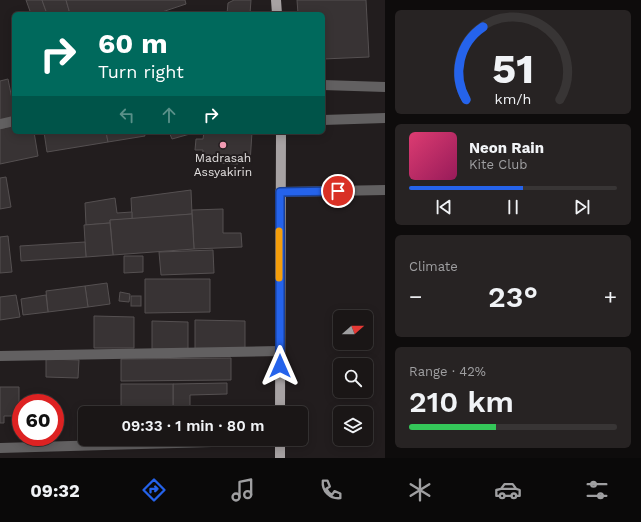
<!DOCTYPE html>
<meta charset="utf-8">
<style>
:root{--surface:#1a1616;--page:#272323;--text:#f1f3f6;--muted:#9f9fa1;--line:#383535;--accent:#2563eb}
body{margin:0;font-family:"Work Sans",sans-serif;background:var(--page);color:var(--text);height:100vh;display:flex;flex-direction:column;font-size:15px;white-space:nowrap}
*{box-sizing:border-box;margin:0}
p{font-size:13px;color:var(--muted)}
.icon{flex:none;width:22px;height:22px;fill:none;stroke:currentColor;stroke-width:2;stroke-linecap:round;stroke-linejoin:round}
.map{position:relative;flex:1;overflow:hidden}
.drawer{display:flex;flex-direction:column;gap:10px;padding:10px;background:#0e0c0c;width:256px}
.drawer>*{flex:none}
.top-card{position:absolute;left:12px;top:12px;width:313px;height:122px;border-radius:6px;box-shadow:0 2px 10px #0003,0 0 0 1px var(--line);background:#00695c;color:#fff;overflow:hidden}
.needle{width:26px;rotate:69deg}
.fabs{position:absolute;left:333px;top:310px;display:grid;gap:8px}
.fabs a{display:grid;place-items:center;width:40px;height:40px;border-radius:6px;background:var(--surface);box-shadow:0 2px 10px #0003,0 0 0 1px var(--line);font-size:20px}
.speed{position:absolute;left:12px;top:394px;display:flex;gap:8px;font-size:20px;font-weight:700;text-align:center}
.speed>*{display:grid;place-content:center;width:52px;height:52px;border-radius:50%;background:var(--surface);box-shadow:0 2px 10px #0003,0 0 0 1px var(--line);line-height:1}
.speed .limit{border:6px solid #d22;background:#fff;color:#111}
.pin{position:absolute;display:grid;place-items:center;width:34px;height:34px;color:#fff;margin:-17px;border:2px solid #fff;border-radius:50%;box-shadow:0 1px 4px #0007}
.me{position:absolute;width:44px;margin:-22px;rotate:0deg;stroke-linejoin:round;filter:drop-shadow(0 0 3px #0008)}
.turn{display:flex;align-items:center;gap:14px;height:84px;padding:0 20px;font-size:18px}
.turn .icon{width:52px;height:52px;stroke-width:2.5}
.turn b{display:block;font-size:28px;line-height:34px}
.lanes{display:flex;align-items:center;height:38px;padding:0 20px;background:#0003;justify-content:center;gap:20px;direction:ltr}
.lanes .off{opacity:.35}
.big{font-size:30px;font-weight:600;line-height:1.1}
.drawer .card{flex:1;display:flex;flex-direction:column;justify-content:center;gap:6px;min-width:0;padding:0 14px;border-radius:6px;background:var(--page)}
.drawer .dial{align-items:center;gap:0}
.dial svg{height:104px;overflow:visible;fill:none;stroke:var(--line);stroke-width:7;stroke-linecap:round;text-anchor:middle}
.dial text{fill:var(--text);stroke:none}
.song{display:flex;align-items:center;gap:12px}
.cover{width:48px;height:48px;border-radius:6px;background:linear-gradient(135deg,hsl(340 70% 55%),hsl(330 70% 35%))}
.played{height:4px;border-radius:2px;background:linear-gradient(90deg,var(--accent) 55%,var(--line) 55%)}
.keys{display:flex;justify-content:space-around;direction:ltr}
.heat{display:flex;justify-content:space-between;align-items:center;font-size:22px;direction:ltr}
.charge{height:6px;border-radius:3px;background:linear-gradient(90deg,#34c759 42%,var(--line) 0)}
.trip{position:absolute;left:78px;top:406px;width:230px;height:40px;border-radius:6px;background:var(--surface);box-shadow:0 2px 10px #0003,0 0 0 1px var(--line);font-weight:600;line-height:40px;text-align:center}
.menu{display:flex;height:64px;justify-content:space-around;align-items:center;background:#0a0909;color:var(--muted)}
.menu .icon{width:28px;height:28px}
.menu .on{color:var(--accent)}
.menu b{font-size:18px;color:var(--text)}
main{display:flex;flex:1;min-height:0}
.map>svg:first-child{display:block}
.building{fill:#383334;stroke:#555051}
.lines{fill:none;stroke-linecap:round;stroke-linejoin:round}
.minor{stroke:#626061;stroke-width:10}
.major{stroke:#a7a2a3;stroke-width:10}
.route-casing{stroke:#184099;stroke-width:10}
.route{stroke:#2563eb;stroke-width:7}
.slow{stroke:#f59e0b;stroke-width:7}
.poi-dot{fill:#f19ab2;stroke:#221d1e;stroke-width:1.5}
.labels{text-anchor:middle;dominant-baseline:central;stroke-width:4;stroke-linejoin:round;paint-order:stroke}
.poi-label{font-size:12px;fill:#e2dfdf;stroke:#221d1e}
</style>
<main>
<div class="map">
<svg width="385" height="458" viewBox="0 0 385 458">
<rect width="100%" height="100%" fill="#221d1e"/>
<g class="building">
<polygon points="26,0 44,0 42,0 47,14 31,14"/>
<polygon points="42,0 66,0 70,14 47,14"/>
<polygon points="66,0 185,0 186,4 156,14 70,14"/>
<polygon points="234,0 251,0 250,14 227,14 228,3"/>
<polygon points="297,0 366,0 369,57 323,59 323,14 298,14"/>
<polygon points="8,79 14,109 14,118 0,120 0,81"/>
<polygon points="14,125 14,132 34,132 38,156 0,164 0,129"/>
<polygon points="44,132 106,132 108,142 47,152"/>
<polygon points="106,132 144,132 145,136 108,142"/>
<polygon points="169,132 197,132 172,139"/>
<polygon points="204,132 252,132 250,163 239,162 238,164 202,162 203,150 195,150 196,139 203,139"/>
<polygon points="6,177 11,207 0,209 0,178"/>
<polygon points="191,190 192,214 132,219 131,198"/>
<polygon points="115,198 117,213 132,212 132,219 110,220 110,223 86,225 85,203"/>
<polygon points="223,209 223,233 241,233 242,247 194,249 192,210"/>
<polygon points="192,214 194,249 113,255 110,220"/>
<polygon points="110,223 113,255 86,257 84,225"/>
<polygon points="8,236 12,272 0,273 0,237"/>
<polygon points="85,242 86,257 21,261 20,246"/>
<polygon points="213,250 214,273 161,275 159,252"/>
<polygon points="124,256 143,256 143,272 124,273"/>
<polygon points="145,279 210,279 210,312 145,313"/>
<polygon points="107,283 110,304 88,307 85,286"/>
<polygon points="85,286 88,307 48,312 46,291"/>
<polygon points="120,292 130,294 129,302 119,301"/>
<polygon points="16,295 20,317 0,320 0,297"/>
<polygon points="46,295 48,312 23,315 21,299"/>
<rect x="131" y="296" width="10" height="10"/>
<polygon points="94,316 134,317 134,348 94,348"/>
<polygon points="195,320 245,321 245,350 195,349"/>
<polygon points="152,321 188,322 188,350 152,349"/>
<polygon points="231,358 231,380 121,381 121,359"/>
<polygon points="46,359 79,360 78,378 46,377"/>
<polygon points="227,383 227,394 190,395 190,413 173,413 173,384"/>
<rect x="121" y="384" width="52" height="29"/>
<polygon points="0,387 19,387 19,416 4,416 4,423 0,423"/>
</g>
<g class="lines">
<g class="minor">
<polyline points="323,85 385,87"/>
<polyline points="323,120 385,118"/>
<polyline points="0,124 14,121"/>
<polyline points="280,192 385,190"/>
<polyline points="0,356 280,351"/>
<polyline points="0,448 280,440"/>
</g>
<g class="major">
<polyline points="276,0 277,14"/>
<polyline points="280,413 281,132"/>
<polyline points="280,458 280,439"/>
</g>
</g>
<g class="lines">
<defs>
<polyline id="route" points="280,366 280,192 338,191"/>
</defs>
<use href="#route" class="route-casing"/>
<use href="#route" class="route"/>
<polyline class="slow" points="279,278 279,231"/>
</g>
<circle class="poi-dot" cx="223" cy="145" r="4"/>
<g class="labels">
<g class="poi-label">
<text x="223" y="158">Madrasah<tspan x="223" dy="14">Assyakirin</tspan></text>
</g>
</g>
</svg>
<div class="fabs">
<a><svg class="needle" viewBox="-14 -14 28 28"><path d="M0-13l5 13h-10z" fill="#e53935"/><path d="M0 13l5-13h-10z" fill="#9f9fa1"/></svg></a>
<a><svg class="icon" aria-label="search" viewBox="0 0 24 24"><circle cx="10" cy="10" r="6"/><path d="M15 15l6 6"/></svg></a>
<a><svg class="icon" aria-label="layers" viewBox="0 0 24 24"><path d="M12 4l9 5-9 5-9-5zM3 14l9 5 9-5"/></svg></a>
</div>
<div class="speed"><div class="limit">60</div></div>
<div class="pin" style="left:338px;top:191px;background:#d93025"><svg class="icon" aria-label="arrive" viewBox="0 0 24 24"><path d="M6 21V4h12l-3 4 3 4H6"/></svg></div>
<svg class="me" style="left:280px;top:366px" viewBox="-20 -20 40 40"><path d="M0-17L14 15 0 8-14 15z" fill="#2563eb" stroke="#fff" stroke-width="4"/></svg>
<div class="trip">09:33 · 1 min · 80 m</div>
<div class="top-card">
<div class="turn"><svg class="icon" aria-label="right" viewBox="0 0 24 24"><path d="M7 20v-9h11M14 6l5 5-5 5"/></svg><div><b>60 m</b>Turn right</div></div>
<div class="lanes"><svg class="icon off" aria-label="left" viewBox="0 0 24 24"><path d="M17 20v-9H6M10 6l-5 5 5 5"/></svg><svg class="icon off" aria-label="ahead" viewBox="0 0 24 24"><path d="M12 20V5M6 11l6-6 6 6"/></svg><svg class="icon" aria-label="right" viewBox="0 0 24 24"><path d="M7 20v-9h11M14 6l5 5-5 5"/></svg></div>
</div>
</div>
<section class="drawer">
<div class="card dial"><svg viewBox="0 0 100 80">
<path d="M14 69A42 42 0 1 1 86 69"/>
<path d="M14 69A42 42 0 0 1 27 13" stroke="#2563eb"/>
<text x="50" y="56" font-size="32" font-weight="700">51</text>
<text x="50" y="72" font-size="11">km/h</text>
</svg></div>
<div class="card">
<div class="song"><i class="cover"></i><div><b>Neon Rain</b><p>Kite Club</p></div></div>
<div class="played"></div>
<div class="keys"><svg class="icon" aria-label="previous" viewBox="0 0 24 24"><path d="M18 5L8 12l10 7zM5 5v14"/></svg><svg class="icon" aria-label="pause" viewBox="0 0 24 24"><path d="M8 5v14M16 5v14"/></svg><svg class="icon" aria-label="next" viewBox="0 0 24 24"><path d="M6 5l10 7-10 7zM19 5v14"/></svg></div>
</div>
<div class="card"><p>Climate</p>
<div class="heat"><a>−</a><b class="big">23°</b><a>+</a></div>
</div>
<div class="card"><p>Range · 42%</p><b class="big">210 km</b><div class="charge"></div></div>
</section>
</main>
<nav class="menu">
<b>09:32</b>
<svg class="icon on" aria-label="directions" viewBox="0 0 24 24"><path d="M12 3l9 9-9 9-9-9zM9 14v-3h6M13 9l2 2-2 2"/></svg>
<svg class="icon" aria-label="music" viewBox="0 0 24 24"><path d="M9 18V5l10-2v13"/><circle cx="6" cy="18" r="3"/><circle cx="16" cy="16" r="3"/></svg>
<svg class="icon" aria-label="phone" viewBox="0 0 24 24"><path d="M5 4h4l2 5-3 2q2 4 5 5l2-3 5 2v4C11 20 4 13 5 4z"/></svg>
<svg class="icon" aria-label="climate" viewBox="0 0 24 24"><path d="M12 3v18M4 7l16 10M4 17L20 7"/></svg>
<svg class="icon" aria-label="car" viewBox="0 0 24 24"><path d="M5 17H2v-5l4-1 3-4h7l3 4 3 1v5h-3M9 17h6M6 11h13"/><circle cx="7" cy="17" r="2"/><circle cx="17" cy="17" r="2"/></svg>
<svg class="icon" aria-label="filters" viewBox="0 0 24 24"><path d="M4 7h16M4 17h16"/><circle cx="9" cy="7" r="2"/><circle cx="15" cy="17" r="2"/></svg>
</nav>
